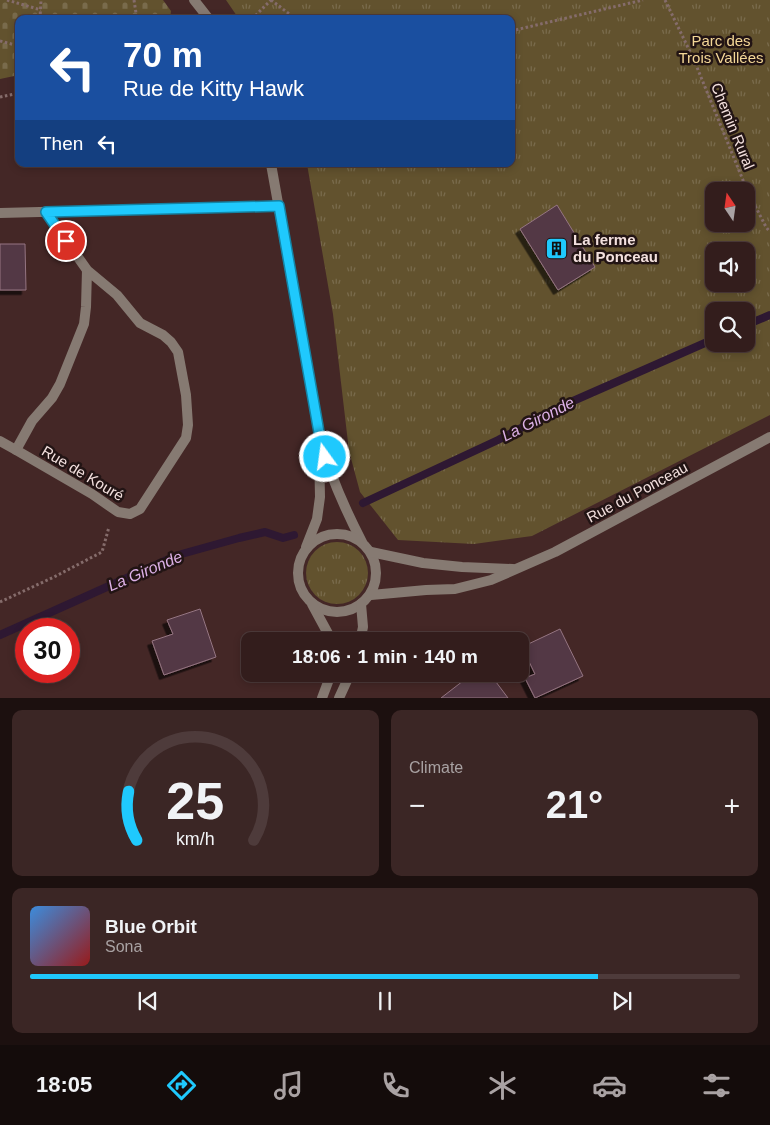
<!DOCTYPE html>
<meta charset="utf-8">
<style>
:root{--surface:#331d1c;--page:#3b2625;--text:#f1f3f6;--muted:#a9a2a3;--line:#4e3b3b;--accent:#1fc9fd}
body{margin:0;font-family:Helvetica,sans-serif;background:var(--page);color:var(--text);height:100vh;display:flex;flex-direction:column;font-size:19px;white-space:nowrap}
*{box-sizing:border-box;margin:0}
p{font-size:16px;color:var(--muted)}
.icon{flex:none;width:28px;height:28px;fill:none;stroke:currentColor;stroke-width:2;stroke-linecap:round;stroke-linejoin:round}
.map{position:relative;height:698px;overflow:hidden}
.sheet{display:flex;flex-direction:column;gap:12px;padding:12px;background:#1c100f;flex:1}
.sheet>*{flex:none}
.banner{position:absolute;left:15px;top:15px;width:500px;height:152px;border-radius:10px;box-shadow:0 2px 8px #0003,0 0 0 1px var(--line);background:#1a4fa0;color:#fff;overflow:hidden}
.needle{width:32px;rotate:347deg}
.buttons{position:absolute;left:705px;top:182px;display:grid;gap:10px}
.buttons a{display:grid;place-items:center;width:50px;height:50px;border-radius:10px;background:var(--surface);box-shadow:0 2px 8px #0003,0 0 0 1px var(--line);font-size:25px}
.speed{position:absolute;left:15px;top:618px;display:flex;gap:10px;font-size:25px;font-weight:700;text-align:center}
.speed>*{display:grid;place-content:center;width:65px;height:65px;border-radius:50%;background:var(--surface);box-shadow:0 2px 8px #0003,0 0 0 1px var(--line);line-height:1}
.speed .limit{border:8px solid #d22;background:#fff;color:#111}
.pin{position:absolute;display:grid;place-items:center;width:42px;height:42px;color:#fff;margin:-21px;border:2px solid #fff;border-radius:50%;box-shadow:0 1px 5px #0007}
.me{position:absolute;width:55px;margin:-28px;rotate:346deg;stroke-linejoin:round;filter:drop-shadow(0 0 4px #0008)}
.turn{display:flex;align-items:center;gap:18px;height:105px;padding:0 25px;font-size:22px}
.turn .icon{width:65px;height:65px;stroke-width:2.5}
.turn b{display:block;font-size:35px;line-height:42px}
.then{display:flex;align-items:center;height:48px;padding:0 25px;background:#0003;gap:10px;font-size:19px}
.big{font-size:38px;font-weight:700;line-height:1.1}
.sheet .widget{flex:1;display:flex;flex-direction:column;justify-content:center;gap:8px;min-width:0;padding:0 18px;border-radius:10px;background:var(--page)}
.sheet .dial{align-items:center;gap:0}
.dial svg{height:130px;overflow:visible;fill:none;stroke:var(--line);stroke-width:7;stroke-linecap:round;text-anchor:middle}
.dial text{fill:var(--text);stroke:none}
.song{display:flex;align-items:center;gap:15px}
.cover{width:60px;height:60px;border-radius:8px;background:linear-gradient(135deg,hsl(210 70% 55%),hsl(0 70% 35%))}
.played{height:5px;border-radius:2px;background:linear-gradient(90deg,var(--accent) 80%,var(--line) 80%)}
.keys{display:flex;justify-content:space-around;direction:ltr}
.heat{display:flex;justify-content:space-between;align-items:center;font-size:28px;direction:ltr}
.sheet .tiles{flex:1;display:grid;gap:12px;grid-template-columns:1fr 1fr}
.widget:last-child{grid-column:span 2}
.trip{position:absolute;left:241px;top:632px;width:288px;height:50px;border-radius:10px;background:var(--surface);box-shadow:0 2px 8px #0003,0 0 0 1px var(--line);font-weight:700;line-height:50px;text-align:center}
.dock{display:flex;height:80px;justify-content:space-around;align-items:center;background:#140c0b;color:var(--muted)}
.dock .icon{width:35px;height:35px}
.dock .on{color:var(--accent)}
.dock b{font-size:22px;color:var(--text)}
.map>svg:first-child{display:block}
.grass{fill:url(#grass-tufts);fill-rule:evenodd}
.cemetery{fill:url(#cemetery-stones)}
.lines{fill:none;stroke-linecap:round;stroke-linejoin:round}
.stream{stroke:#2e1832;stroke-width:8}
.building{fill:#533844;stroke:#957582;filter:url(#shadow)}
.path{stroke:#856c6b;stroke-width:3;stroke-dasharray:2.5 2.5;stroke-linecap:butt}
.minor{stroke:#867a72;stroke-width:10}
.route-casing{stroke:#1483a4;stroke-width:12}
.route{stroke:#1fc9fd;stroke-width:9}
.labels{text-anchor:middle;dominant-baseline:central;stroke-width:5;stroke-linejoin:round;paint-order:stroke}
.park-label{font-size:15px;fill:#f4d797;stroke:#221414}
.street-label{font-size:15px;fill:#f3e0de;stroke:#221414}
.poi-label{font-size:15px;font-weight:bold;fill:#f3e0de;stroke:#221414;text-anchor:start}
.water-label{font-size:16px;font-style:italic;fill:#dcb0e6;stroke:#221414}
</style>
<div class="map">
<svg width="770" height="698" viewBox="0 0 770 698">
<defs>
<pattern id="grass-tufts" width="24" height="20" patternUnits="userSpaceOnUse" patternTransform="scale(1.25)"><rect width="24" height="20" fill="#62522e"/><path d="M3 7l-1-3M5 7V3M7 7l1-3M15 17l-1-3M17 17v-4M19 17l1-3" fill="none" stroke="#796b4c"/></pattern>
<pattern id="cemetery-stones" width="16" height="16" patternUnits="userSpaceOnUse" patternTransform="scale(1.25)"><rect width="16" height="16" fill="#62522e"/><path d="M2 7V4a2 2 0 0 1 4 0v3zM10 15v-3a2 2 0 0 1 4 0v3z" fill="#796b4c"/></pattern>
<filter id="shadow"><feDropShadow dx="-4.5" dy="4.5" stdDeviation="0" flood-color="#0009"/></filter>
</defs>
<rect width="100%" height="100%" fill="#442726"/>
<g class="grass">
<path d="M226,0H770V415L532,536L474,544L398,540L360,492L349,451L333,314L307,164H511V19H239ZM714,191H746V224H714ZM714,251H746V284H714ZM714,311H746V344H714Z"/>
<circle cx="337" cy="573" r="31"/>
</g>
<polygon class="cemetery" points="0,0 163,0 171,11 170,19 19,19 19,75 0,79"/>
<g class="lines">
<g class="stream">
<polyline points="746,325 770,315"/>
<polyline points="363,503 498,440 573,401 714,339"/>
<polyline points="0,635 178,555 239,538 265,532 283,538 294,535"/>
</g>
</g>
<g class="building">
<polygon points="557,205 595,267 558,290 520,229"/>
<polygon points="0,244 25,244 26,290 0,290"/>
<polygon points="200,609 216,657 164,675 152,641 173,634 167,620"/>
<polygon points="560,629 583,676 535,698 525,678 535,674 522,647"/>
<polygon points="472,674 490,674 508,698 441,698"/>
</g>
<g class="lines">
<g class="path">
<polyline points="7,0 41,10"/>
<polyline points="134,0 136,13 134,19"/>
<polyline points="271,0 296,19"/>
<polyline points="665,0 694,60 747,190 766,227 770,232"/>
<polyline points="40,19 41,0"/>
<polyline points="252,19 271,0"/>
<polyline points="511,31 643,0"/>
<polyline points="0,41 19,46"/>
<polyline points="0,97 19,93"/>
<polyline points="0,602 54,577 102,552 109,527"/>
</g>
<g class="minor">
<polyline points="194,0 209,19"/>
<path d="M271,164L320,438C329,474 345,509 362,542"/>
<polyline points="46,212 87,270 117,295 140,323 163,335 171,342 178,352 186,395 188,425 186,438 140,509 130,514 118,512 92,494 16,450 32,421 52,398 60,384 84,324 86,307 87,270"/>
<polyline points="0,213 279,206"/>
<polyline points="0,441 16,450"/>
<circle cx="337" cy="573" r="39"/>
<polyline points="306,547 317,519 320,497 319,449"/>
<polyline points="371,552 423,563 462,567 513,569"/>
<polyline points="371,595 426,590 455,589 491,580 555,552 770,437"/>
<polyline points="312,604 332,641"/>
<polyline points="360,641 363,627 361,604"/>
<polyline points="322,698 331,674"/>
<polyline points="339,698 350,674"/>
</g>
</g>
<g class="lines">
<defs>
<polyline id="route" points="66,241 46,212 279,206 320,438 325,457"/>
</defs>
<use href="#route" class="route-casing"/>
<use href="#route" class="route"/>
</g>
<defs>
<symbol id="building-square" viewBox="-11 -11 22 22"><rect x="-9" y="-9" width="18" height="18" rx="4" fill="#1fc9fd" stroke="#221414"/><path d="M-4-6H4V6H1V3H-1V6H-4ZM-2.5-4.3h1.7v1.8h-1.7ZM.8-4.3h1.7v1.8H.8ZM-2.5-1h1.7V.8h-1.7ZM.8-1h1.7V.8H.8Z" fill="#111"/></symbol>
</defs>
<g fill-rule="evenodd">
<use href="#building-square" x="544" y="236" width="25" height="25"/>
</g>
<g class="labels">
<g class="park-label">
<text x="721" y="40">Parc des<tspan x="721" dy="17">Trois Vallées</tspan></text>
</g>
<g class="street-label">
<text transform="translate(733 126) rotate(68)">Chemin Rural</text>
<text transform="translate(83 473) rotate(31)">Rue de Kouré</text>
<text transform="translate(637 492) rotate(-28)">Rue du Ponceau</text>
</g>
<g class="poi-label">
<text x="573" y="239">La ferme<tspan x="573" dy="17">du Ponceau</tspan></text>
</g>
<g class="water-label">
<text transform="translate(538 419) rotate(-27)">La Gironde</text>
<text transform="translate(145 571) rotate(-23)">La Gironde</text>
</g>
</g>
</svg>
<div class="buttons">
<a><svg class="needle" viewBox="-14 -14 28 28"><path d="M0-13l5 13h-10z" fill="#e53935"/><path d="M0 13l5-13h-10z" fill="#a9a2a3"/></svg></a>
<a><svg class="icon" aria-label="sound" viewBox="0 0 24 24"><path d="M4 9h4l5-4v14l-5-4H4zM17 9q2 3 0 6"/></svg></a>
<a><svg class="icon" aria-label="search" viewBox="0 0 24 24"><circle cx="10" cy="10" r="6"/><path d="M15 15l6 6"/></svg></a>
</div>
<div class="speed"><div class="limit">30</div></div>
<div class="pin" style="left:66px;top:241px;background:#d93025"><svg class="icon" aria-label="arrive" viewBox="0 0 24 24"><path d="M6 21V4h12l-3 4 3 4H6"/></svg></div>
<svg class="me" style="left:325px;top:457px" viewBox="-20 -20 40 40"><circle r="17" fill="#1fc9fd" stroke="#fff" stroke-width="3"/><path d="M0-11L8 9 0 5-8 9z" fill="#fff"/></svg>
<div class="trip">18:06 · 1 min · 140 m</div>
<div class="banner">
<div class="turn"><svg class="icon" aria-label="left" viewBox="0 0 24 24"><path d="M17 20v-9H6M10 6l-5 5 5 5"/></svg><div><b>70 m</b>Rue de Kitty Hawk</div></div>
<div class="then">Then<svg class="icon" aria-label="left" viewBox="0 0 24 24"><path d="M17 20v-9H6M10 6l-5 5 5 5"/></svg></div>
</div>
</div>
<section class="sheet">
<div class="tiles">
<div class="widget dial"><svg viewBox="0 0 100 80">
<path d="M14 69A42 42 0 1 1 86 69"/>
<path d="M14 69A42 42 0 0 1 9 39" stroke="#1fc9fd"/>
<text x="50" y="56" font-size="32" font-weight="700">25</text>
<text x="50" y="72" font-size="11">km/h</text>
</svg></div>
<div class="widget"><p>Climate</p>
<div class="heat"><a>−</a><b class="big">21°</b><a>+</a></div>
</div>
<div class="widget">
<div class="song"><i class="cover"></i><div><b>Blue Orbit</b><p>Sona</p></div></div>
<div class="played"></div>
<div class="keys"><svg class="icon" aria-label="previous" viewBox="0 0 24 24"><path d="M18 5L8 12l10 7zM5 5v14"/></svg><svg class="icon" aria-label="pause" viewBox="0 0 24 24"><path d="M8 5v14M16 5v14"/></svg><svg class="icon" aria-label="next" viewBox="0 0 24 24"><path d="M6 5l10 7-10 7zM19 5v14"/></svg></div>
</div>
</div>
</section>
<nav class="dock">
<b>18:05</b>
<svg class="icon on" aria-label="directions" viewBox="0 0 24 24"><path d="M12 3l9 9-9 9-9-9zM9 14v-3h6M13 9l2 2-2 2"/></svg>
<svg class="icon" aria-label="music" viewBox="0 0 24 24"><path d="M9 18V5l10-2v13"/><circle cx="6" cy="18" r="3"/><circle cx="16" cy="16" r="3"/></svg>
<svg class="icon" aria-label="phone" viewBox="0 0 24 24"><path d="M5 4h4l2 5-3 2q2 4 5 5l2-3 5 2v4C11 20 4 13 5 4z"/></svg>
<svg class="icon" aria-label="climate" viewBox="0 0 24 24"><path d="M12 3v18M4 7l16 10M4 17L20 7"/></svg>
<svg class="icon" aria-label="car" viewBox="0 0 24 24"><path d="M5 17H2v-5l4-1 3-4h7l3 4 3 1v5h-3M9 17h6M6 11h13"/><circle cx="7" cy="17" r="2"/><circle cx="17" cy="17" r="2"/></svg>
<svg class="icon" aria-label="filters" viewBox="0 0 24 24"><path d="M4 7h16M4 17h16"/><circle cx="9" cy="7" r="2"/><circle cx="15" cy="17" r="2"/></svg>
</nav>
